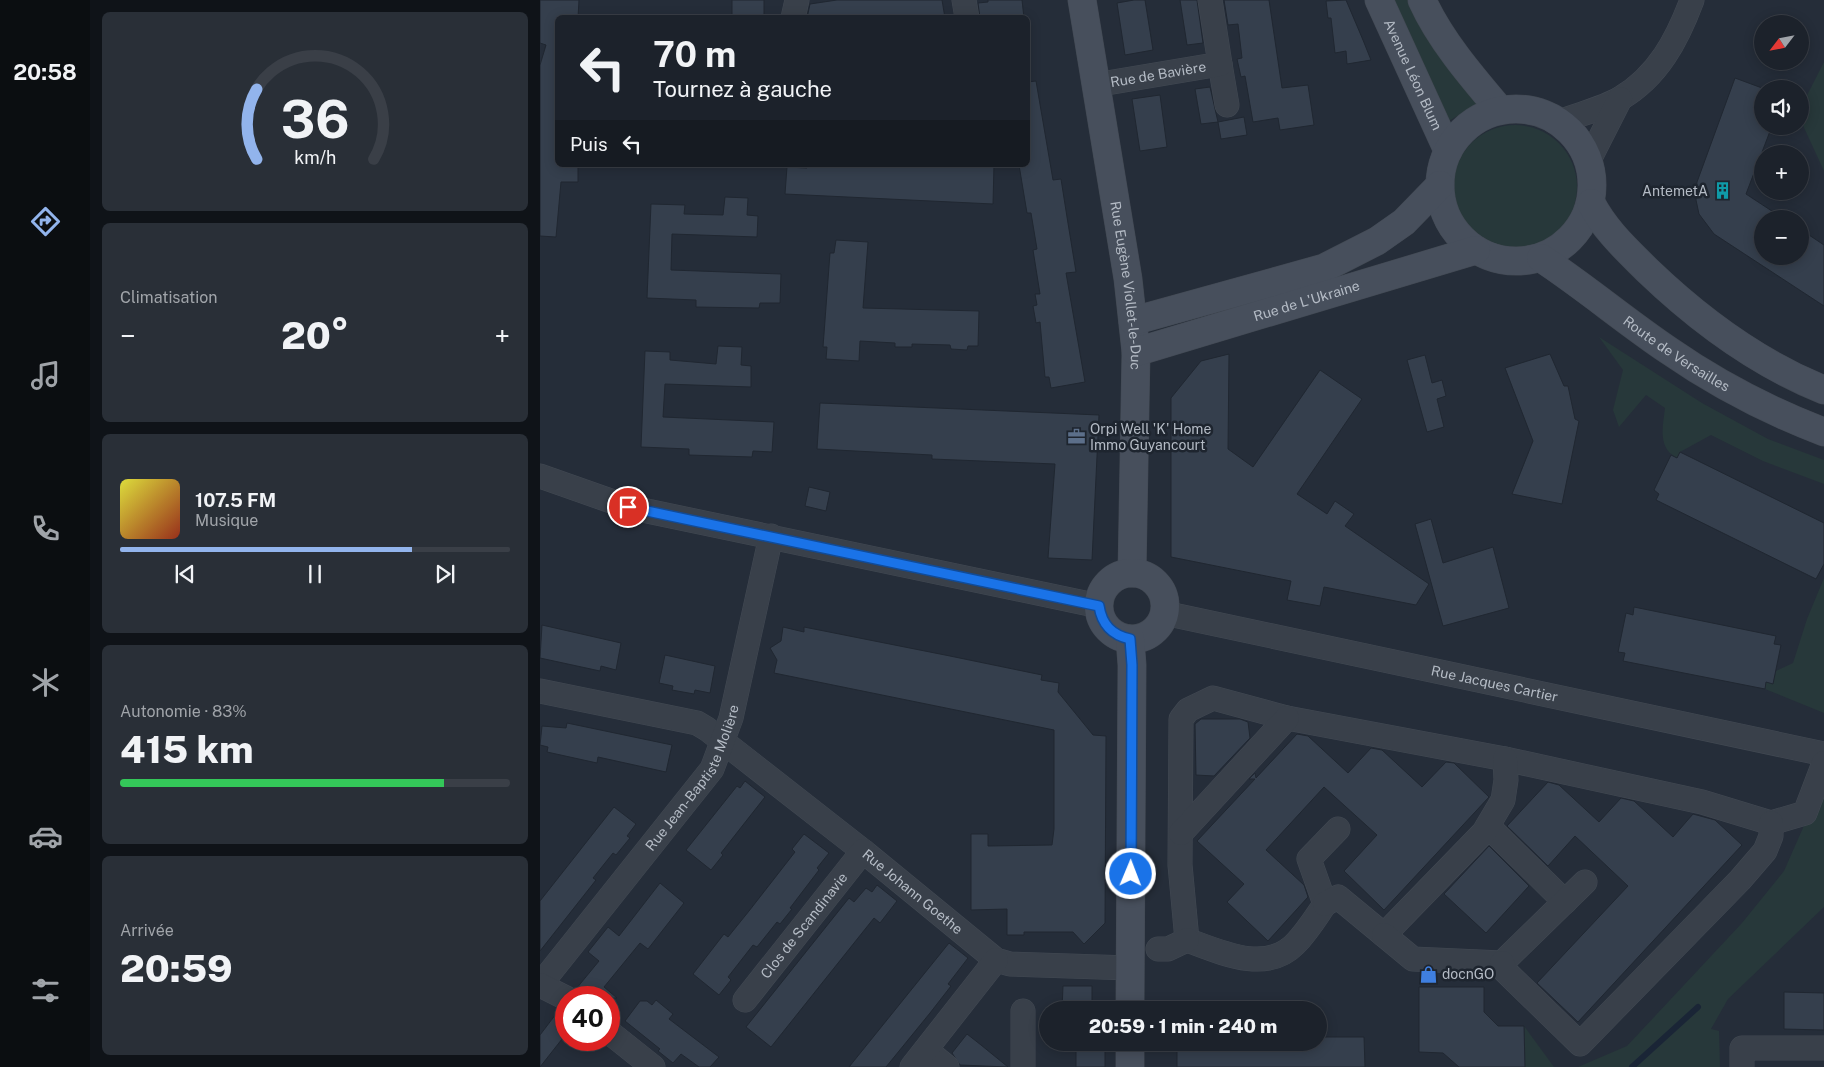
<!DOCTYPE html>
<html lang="fr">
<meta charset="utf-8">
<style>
:root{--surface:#1c222b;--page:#292f37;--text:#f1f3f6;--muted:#a0a4a9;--line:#3a3f47;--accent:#92b4ec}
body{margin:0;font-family:"Public Sans",sans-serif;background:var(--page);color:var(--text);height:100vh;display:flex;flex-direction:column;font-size:19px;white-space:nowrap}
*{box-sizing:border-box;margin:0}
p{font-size:16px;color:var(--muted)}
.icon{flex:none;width:28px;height:28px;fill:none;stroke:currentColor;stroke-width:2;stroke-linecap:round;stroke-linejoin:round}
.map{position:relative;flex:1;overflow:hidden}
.sheet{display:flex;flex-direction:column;gap:12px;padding:12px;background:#0f1318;width:450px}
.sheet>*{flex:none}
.guide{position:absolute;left:15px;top:15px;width:475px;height:152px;border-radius:8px;box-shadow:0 2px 12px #0003,0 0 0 1px var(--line);background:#1c222b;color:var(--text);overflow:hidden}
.needle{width:32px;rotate:238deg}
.fabs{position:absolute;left:1214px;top:15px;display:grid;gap:10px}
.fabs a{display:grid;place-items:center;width:55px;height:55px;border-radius:50%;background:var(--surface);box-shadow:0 2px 12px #0003,0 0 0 1px var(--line);font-size:25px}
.speed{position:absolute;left:15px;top:986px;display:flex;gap:10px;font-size:25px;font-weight:700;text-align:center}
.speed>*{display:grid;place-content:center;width:65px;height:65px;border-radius:50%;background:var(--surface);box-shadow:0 2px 12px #0003,0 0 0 1px var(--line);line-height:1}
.speed .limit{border:8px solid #d22;background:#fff;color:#111}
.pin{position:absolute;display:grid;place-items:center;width:42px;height:42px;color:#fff;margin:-21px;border:2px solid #fff;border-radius:50%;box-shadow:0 1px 5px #0007}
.me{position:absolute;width:55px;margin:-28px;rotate:1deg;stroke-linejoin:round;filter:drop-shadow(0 0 4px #0008)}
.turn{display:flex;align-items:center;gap:18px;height:105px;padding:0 15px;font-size:22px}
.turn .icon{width:65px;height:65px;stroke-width:2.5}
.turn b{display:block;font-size:35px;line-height:42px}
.then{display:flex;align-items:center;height:48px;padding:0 15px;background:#0003;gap:10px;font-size:19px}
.big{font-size:38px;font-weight:800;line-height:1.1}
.sheet .card{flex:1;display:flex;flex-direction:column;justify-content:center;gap:8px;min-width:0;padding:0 18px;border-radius:8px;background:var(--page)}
.sheet .dial{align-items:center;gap:0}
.dial svg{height:130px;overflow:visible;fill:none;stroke:var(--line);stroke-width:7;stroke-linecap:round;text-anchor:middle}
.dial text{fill:var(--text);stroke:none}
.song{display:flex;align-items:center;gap:15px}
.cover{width:60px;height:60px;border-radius:8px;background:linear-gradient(135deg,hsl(60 70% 55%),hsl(10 70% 35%))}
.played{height:5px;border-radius:2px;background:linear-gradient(90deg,var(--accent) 75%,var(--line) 75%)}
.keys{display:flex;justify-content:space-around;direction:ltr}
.heat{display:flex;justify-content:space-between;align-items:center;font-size:28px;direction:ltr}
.charge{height:8px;border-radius:4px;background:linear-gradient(90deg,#34c759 83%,var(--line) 0)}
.trip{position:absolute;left:499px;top:1001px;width:288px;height:50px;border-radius:25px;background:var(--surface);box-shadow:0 2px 12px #0003,0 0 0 1px var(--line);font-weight:800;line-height:50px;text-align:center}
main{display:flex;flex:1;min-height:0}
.tab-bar{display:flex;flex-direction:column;width:90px;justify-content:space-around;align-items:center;background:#0b0e11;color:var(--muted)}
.tab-bar .icon{width:35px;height:35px}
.tab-bar .selected{color:var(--accent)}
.tab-bar b{font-size:22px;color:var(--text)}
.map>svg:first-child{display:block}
.green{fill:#27383a}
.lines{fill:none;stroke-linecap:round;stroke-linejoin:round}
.stream{stroke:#1a2536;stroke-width:6}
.building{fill:#353f4d;stroke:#202731}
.street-casing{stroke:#424953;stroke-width:25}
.secondary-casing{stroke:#424953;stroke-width:29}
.street{stroke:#39404a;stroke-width:24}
.secondary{stroke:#474f5c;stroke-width:28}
.route-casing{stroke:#114b97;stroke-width:12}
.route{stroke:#1a73e8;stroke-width:9}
.labels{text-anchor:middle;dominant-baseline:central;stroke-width:5;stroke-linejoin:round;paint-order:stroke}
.street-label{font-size:14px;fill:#b4bbc5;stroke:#1e252f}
.poi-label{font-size:14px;fill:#b4bbc5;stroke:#1e252f;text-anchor:start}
</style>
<main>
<nav class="tab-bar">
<b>20:58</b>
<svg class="icon selected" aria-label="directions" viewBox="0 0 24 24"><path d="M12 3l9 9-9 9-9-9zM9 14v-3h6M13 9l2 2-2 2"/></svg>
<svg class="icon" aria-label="music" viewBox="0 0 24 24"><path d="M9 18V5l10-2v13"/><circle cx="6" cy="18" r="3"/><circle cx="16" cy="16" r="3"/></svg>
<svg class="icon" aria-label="phone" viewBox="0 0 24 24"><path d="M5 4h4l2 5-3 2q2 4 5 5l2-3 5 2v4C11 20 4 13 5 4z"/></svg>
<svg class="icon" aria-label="climate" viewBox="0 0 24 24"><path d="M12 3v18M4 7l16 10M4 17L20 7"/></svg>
<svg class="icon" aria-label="car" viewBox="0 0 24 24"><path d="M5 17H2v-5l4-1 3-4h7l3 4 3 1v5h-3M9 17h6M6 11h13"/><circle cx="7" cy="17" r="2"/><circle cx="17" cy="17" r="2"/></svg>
<svg class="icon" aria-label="filters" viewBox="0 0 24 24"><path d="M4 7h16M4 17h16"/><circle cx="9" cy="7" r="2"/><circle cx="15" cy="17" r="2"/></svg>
</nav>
<section class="sheet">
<div class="card dial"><svg viewBox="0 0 100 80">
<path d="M14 69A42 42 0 1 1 86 69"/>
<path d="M14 69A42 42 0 0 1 14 26" stroke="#92b4ec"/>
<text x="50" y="56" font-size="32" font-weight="700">36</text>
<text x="50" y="72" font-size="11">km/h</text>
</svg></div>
<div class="card"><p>Climatisation</p>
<div class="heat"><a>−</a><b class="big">20°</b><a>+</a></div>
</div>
<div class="card">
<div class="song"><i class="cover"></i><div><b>107.5 FM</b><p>Musique</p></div></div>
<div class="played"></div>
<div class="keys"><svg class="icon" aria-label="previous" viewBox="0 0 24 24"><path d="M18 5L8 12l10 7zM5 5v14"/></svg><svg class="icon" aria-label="pause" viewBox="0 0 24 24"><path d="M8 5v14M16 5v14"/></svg><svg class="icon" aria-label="next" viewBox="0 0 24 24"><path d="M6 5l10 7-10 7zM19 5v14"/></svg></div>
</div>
<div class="card"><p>Autonomie · 83%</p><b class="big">415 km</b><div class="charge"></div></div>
<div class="card"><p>Arrivée</p><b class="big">20:59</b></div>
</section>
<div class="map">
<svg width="1284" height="1067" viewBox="0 0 1284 1067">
<rect width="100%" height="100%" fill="#252d39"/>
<g class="green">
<polygon points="850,0 870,0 938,96 936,105 907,122"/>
<polygon points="1284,62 1284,171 1260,119 1260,109"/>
<circle cx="975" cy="187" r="62"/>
<path d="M1059,337L1162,403L1228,439L1284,460V484L1223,461L1171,435L1140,452L1137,458C1117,448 1123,426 1125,408L1106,395L1079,427L1073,410L1083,370Z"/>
<polygon points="1284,578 1284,713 1225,689 1226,682 1233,683 1236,671 1253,663 1267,619"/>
<polygon points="1284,792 1284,907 1188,999 1171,1029 1179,1031 1180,1067 1038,1067 1087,1046 1202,923 1244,871 1266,821"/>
<polygon points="984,1026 1014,1067 985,1067"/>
</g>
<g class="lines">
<polyline class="stream" points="1092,1067 1158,1007"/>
</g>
<g class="building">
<polygon points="0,0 39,0 38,18 18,18 18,165 38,165 38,182 21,182 16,237 0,236 0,65 6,45 0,43"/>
<rect x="192" y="0" width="32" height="18"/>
<polygon points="297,0 402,0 405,18 267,18 270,4"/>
<polygon points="448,0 482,0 484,18 440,18 438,3 448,2"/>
<polygon points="594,0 605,0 613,50 585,55 577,3"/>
<polygon points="640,0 657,0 663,43 647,45"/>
<polygon points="684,0 729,0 742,88 768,85 774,125 740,130 738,118 713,122 705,76 701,77 697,59 702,58 698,24 688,25"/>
<polygon points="806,0 823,40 831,60 807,64 806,51 795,53 791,18 788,18 786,1"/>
<polygon points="1195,78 1222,88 1222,126 1232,126 1206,194 1244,219 1222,219 1222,256 1260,256 1260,229 1284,245 1284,306 1174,234 1159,214 1156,200 1157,182"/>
<polygon points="496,81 513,180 521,179 527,217 536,272 526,273 545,382 511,388 509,377 505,377 500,322 496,323 493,306 497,305 495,294 500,294 493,250 497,249 491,213 487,213 479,165 488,165 488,82"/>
<polygon points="670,87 678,122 704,117 707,135 681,139 678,122 661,124 655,89"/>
<polygon points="620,95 627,147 600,151 592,99"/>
<polygon points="267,165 454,165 453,204 245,194 247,167 267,168"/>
<polygon points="185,197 208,198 207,215 218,216 217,237 132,234 131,270 241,274 240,303 220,303 219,308 156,307 156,300 107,298 111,204 145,205 144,214 183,215"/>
<polygon points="296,240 328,242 323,308 439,311 438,346 428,346 427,350 411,349 410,345 372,344 372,347 355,347 355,343 320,341 319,361 286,359 287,347 283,347 290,253 294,253"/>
<polygon points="178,346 202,347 201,365 211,366 211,387 125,384 123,417 234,422 232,452 213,451 212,457 149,455 149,449 101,447 105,351 130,352 130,360 176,364"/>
<polygon points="689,354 688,449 713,467 780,370 822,399 757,494 787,514 795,501 814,514 805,526 889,584 876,605 784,587 780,606 747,600 751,581 631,557 631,398 661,361"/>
<polygon points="1010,354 1024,386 1028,386 1035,419 1039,421 1022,504 972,494 993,441 965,368"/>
<polygon points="885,355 892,383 902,380 906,396 897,399 904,427 887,432 867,360"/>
<polygon points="280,403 559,415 552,560 508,558 515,464 392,459 392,455 277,449"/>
<polygon points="1140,452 1284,523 1284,564 1276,579 1116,500 1119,494 1114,490 1131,455 1137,458"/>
<polygon points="269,487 290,492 286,511 265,506"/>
<polygon points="891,519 903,563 953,547 969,608 903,626 875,524"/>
<polygon points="1094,607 1236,636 1234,644 1241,645 1233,684 1226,682 1225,689 1083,661 1085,653 1078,652 1086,613 1093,615"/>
<polygon points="2,625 81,643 76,670 61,666 60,671 0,658"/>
<polygon points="243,627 264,632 264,627 410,656 502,675 501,680 519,683 518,692 553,735 566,736 565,923 544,944 533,932 484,932 484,935 467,935 467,909 431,910 431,834 448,834 448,846 512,845 514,829 514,730 234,673 237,660 230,648 241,641"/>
<polygon points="125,655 175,666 170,693 155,690 154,694 132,690 133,686 119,683"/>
<polygon points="661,719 700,719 708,722 710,738 674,776 656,775 655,724"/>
<polygon points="27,723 132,745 126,772 58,757 57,763 7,752 8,747 0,745 2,726 26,728"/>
<polygon points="757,734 768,736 808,773 831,748 842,750 882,787 906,762 914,763 949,797 844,910 804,871 837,835 784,787 726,850 764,885 768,897 728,941 687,902 704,884 657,841 715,779 709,779 715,773 716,778"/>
<polygon points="205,781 225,797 181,853 183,855 171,870 146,850 197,786 200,788"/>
<polygon points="1008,782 1019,785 1059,822 1081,798 1094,801 1133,837 1153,814 1175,820 1202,845 1038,1022 997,983 1088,886 1035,836 1008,866 967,826"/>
<polygon points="74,807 96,824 87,836 90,838 76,855 73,853 53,878 56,880 0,951 0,901"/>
<polygon points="264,834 289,853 277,868 279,870 250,908 252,909 240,924 237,922 217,947 213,945 188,977 191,980 179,995 153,974 184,934 188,937 209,911 255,852 252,849"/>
<polygon points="949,846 989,886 946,933 904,894"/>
<polygon points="120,883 144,903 108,949 100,943 64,987 77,998 40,998 36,989 59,961 48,952 68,927 79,936"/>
<polygon points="337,885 357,901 340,923 334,918 231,1047 206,1027 309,898 314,902 326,888 332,892"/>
<polygon points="409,943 428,958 408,984 411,986 390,1013 346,1067 309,1067"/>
<polygon points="523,986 552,986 552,1010 522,1010"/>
<polygon points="879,987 944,987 944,1012 958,1026 984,1026 985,1067 919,1067 903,1053 879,1052"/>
<polygon points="1244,992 1284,993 1284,1030 1244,1029"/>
<polygon points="116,1000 133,1014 129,1019 179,1057 170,1067 159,1067 141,1054 133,1063 118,1051 120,1049 85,1021 100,1001 107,1001 112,1005"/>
<polygon points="19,1010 26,1012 26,1034 0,1067 0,1035"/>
<polygon points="427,1034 441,1045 468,1067 420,1065 412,1053"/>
<polygon points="778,1037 824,1037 825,1067 637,1067 637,1042 778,1042"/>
<rect x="536" y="1042" width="29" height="25"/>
</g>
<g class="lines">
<defs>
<g id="street">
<polyline points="424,0 427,18"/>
<polyline points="253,18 257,0"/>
<polyline points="680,64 687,105"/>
<path id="s1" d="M555,85L680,64L670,0"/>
<path d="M1019,122C1039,114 1063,109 1081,98C1118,76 1137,40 1152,0"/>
<polyline points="1049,160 1080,99"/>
<polyline points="0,476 88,507 559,606"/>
<path id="s2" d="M624,613L1284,754"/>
<path id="s3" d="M0,691L157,723L167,729L323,851L456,960L470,964L590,968"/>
<polyline points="948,826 1025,902"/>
<path d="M798,829L769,859L785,904C776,917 767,932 755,944C726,974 680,952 647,940L640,865L641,719L648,710L673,698L747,718L965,759L1162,802L1231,823L1265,813L1284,763"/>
<polyline points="641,833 747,718"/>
<polyline points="785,904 798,897 844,935 944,832 963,800 966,780 965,759"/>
<polyline points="844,935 873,959 962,963 1045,882"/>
<polyline points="618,949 628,949 647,940"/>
<polyline points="962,963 965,971 1040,1044 1200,880 1225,851 1231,836 1231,823"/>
<path id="s4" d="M0,985L172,769L191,718L231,536"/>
<polyline points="0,985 26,998"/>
<path id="s5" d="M205,1000L323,851"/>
<polyline points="69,1032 113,1067"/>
<polyline points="386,1050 407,1067"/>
<polyline points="372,1067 456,960"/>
<polyline points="483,1067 483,1011"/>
<polyline points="1202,1067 1202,1048 1284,1048"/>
</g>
<g id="secondary">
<path id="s6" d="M542,0L588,279L596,352L592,573"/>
<path id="s7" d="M839,0L908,151"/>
<path d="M882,0C900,40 932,77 960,110"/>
<circle cx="976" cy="185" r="76"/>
<path d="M1051,203C1065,230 1086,249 1107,270C1159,320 1217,363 1284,390"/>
<path id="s8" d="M1001,258C1045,287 1085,321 1128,350C1177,384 1229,411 1284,432"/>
<polyline points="593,321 784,268 837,241 864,222 900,185"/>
<path id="s9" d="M596,352L936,250"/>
<circle cx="592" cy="606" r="33"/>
<polyline points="590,1010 592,665 590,639"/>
<polyline points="590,1067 590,1042"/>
</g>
</defs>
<use href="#street" class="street-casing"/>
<use href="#secondary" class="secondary-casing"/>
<use href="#street" class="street"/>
<use href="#secondary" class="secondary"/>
</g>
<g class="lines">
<defs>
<path id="route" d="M88,507L559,606C562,625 572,635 590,639L592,665L591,874"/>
</defs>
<use href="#route" class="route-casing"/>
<use href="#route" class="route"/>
</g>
<defs>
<symbol id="building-bare" viewBox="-9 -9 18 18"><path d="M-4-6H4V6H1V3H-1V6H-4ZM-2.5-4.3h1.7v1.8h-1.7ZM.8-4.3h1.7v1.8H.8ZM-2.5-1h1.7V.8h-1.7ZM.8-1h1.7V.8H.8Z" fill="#0f9aa8" stroke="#1e252f" stroke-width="2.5" paint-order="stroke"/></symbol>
<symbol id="office-bare" viewBox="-9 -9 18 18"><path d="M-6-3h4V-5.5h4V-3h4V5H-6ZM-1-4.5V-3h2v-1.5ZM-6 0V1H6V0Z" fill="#5c6f8a" stroke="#1e252f" stroke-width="2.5" paint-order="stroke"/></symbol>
<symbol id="shop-bare" viewBox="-9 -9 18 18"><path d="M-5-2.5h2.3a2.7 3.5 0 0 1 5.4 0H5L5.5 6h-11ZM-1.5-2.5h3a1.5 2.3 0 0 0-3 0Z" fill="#3f7fe0" stroke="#1e252f" stroke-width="2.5" paint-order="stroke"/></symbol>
</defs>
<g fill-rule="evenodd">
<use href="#building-bare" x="1170" y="178" width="25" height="25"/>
<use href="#office-bare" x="524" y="424" width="25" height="25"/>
<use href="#shop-bare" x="876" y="962" width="25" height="25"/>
</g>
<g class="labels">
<g class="street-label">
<text stroke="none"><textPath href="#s1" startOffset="64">Rue de Bavière</textPath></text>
<text stroke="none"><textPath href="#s7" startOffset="82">Avenue Léon Blum</textPath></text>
<text stroke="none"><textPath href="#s6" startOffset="289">Rue Eugène Viollet-le-Duc</textPath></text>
<text stroke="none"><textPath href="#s9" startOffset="178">Rue de L'Ukraine</textPath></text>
<text stroke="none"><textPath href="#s8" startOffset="166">Route de Versailles</textPath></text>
<text stroke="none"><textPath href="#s2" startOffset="338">Rue Jacques Cartier</textPath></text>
<text stroke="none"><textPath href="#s4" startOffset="259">Rue Jean-Baptiste Molière</textPath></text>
<text stroke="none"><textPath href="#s3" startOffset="434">Rue Johann Goethe</textPath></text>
<text stroke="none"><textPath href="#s5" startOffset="95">Clos de Scandinavie</textPath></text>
</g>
<g class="poi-label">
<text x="1168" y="191" text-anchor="end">AntemetA</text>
<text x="550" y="429">Orpi Well 'K' Home<tspan x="550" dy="16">Immo Guyancourt</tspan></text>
<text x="902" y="974">docnGO</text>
</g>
</g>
</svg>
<div class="fabs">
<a><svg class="needle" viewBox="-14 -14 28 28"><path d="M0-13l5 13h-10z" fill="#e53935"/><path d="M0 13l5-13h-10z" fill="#a0a4a9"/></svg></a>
<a><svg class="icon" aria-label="sound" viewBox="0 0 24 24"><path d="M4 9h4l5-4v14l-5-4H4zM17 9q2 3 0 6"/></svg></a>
<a>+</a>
<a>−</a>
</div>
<div class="speed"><div class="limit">40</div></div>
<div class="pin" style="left:88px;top:507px;background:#d93025"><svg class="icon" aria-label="arrive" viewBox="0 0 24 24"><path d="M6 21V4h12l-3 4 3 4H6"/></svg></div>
<svg class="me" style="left:591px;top:874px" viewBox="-20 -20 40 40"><circle r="17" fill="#1a73e8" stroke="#fff" stroke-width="3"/><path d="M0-11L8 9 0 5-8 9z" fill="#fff"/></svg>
<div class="trip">20:59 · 1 min · 240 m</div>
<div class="guide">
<div class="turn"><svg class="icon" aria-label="left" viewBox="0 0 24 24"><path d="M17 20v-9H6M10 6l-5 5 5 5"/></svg><div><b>70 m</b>Tournez à gauche</div></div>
<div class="then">Puis<svg class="icon" aria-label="left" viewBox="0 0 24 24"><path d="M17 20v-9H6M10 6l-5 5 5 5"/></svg></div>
</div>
</div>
</main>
